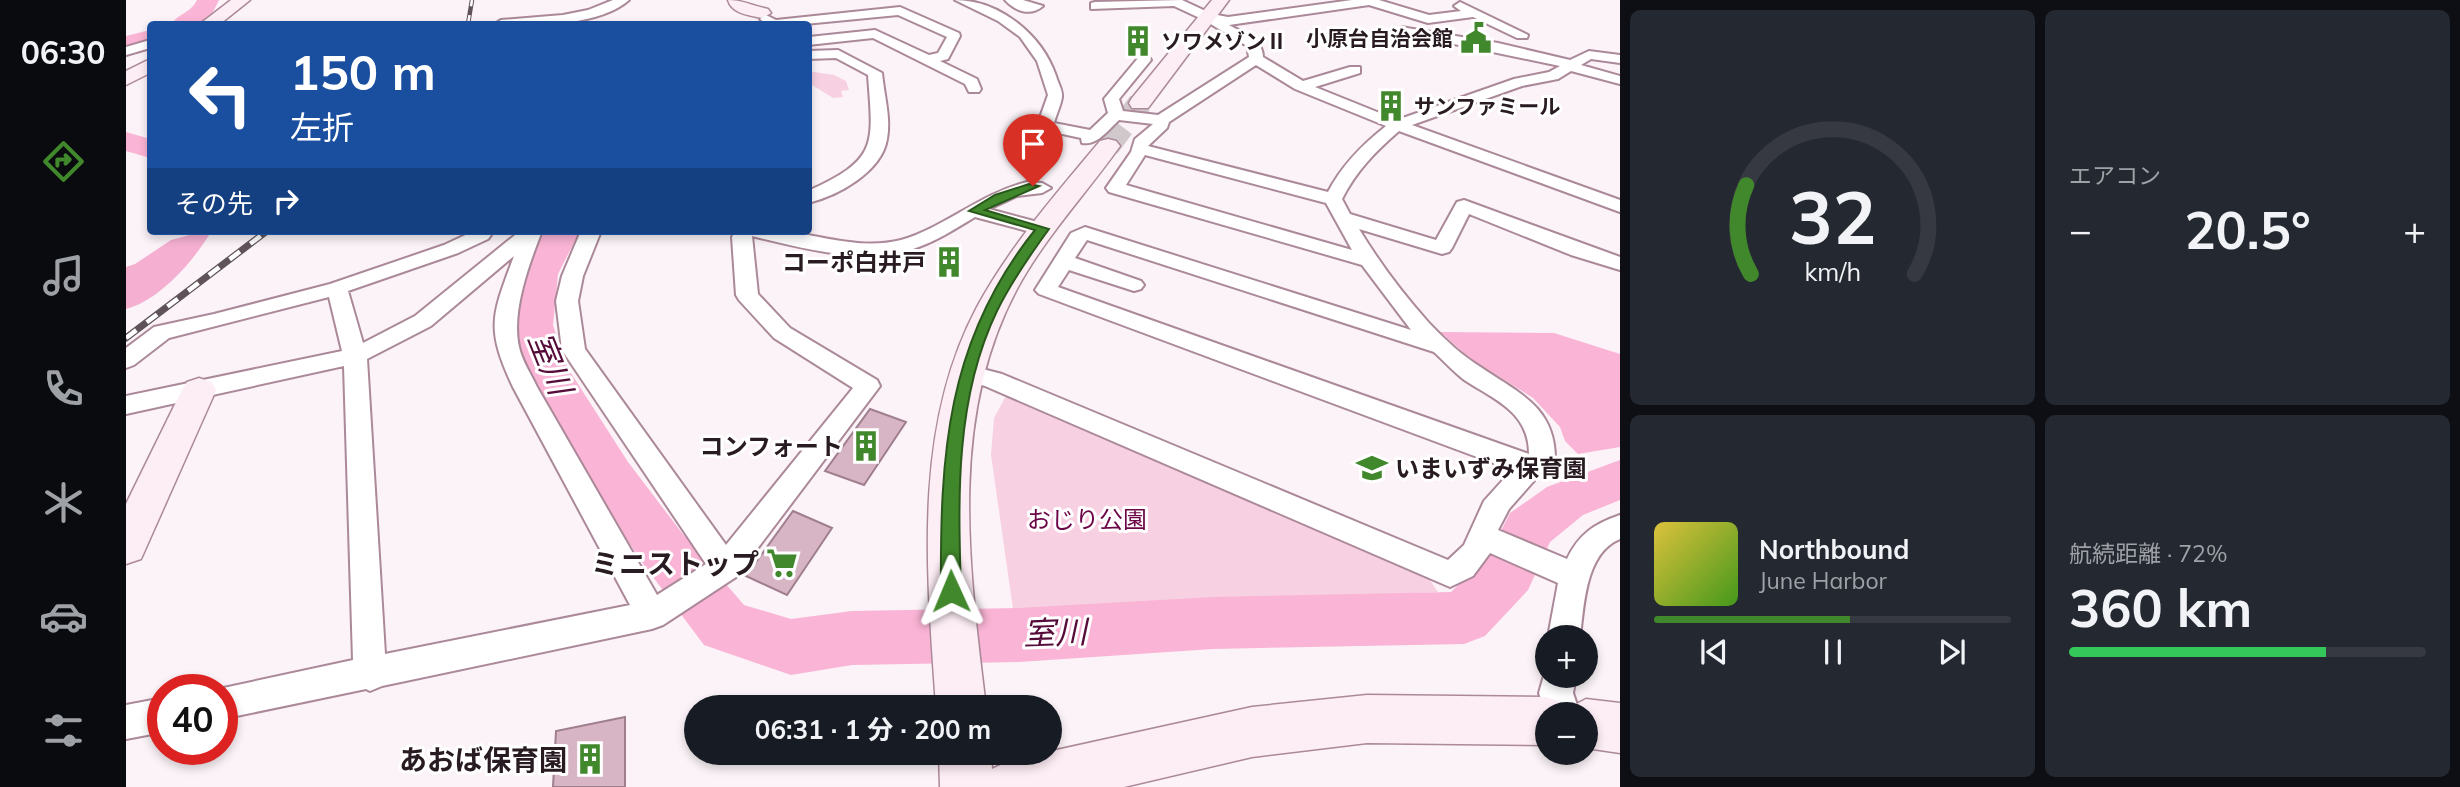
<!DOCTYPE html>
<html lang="ja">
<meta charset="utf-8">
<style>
:root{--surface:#171b24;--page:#242831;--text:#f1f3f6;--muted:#9ea1a6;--line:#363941;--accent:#41872b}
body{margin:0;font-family:Mulish,"Noto Sans JP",sans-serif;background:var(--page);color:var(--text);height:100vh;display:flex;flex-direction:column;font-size:26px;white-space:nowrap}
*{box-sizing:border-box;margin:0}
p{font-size:23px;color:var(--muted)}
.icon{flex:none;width:38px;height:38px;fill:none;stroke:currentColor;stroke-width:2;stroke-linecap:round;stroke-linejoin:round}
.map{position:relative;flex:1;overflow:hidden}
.side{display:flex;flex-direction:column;gap:10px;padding:10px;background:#0d0f14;width:840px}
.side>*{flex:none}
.hud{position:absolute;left:21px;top:21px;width:665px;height:214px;border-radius:7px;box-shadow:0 4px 10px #0003;background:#1a4fa0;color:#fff;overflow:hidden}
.controls{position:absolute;left:1409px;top:625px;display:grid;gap:14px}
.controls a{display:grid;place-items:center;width:63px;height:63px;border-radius:50%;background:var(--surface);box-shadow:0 4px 10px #0003;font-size:35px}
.speed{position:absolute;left:21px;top:674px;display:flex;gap:14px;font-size:35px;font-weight:700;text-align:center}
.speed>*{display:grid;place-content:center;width:91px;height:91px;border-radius:50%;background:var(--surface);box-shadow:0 4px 10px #0003;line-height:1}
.speed .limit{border:10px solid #d22;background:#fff;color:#111}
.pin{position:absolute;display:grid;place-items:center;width:60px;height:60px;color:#fff;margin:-72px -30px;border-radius:50% 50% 50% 0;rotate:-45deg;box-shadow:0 0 7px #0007}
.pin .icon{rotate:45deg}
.me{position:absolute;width:77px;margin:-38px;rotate:359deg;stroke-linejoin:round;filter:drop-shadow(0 0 5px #0008)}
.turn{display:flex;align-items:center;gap:24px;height:147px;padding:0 28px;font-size:32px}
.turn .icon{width:91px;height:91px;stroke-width:2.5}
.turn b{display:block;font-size:49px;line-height:60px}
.then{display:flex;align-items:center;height:66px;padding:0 28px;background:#0003;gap:14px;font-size:26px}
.big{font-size:52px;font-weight:700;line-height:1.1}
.side .tile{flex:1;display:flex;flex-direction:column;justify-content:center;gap:10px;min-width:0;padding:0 24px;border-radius:10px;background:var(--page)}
.side .dial{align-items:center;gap:0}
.dial svg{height:182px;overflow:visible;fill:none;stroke:var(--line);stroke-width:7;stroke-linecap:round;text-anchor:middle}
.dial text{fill:var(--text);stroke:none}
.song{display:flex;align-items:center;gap:21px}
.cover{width:84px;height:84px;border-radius:10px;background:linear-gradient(135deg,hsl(50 70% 55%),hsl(100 70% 35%))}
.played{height:7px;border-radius:4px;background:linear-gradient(90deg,var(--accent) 55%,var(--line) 55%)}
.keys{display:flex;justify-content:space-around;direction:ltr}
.heat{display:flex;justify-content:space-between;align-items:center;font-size:38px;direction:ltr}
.charge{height:10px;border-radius:5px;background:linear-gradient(90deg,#34c759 72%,var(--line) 0)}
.side .tiles{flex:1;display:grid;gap:10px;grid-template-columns:repeat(2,1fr)}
.trip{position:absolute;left:558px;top:695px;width:378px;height:70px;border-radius:35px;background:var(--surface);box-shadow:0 4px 10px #0003;font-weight:700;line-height:70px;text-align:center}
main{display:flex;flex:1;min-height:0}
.tab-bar{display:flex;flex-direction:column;width:126px;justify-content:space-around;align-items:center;background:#090b0e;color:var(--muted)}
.tab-bar .icon{width:49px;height:49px}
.tab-bar .selected{color:var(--accent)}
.tab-bar b{font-size:32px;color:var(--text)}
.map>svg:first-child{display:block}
.green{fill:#f7d0e2}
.forest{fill:#f5b0d1}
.water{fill:#fab4d5}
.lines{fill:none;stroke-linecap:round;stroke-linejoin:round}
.river{fill:#fab4d5;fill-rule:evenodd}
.building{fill:#d8b5c5;stroke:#9f7e8d;stroke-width:2}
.secondary-tunnel{stroke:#d1c8cc;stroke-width:24;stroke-dasharray:24 12;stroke-linecap:butt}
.street-casing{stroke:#ab8999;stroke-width:4}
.secondary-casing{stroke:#ab8999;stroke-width:3}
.street{fill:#fff;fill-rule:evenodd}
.secondary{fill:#fdedf4;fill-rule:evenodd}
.rail-far1-casing{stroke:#5f5359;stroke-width:4.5}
.rail-casing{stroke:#5f5359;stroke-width:7}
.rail-far1{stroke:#fff;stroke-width:2.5;stroke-dasharray:9;stroke-linecap:butt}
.rail{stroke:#fff;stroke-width:4.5;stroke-dasharray:13;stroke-linecap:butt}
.route{fill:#41872b;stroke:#2a581c;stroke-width:2}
.labels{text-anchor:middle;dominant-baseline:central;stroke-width:6;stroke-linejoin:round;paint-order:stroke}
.far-poi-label{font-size:21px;font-weight:bold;fill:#281b21;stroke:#fff;text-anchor:start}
.poi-label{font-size:24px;font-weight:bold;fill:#281b21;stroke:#fff;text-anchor:end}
.park-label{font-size:24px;fill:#6c0547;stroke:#fff}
.near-poi-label{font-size:28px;font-weight:bold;fill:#281b21;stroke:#fff;text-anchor:end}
.near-water-label{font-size:32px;font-style:italic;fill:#560c39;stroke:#fff}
</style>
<main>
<nav class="tab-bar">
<b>06:30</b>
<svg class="icon selected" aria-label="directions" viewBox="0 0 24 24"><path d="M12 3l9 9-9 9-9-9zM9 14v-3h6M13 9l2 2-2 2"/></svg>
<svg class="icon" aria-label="music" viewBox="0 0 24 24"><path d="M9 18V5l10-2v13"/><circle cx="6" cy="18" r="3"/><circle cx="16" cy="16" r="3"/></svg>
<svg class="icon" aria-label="phone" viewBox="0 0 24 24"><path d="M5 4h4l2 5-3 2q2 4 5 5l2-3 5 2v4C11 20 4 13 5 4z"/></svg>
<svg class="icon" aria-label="climate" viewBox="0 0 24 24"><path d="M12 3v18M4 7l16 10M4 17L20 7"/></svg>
<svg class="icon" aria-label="car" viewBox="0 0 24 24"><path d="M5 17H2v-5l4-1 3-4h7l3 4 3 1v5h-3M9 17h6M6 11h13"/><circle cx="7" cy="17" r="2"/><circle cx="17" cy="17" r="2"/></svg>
<svg class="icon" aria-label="filters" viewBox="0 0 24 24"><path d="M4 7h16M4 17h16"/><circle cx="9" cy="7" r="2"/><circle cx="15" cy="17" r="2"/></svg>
</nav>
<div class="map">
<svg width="1494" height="787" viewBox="0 0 1494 787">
<rect width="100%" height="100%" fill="#fbf3f7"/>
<g class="green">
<polygon points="682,71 708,75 720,81 723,90 715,91 717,97 707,98 683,83"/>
<polygon points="882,392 1299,573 1312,592 887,609 865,455 868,418"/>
</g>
<path class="forest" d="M78,231L83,235C66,263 32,301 0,309V267L9,264L45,240Z"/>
<polygon class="water" points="1314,332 1428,333 1494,354 1494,447 1452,454 1439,441 1434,427 1407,398 1345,359"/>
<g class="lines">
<g class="river">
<path d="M71,0H93C80,28 75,24 46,24C51,14 64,14 71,0Z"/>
<polygon points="24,30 24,45 0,51 0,36"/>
<polygon points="0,132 24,139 24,158 0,151"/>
<polygon points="418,231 454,231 432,274 427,325 441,367 502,462 556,533 618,605 665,619 726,611 893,608 1087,597 1325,592 1362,556 1384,513 1421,487 1494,460 1494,500 1457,515 1424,542 1402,590 1359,636 1338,644 1087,649 893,662 726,665 665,675 578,645 518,565 466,488 397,368 385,325 394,274"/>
</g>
</g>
<g class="building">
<polygon points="744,409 780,422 738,485 699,471"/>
<polygon points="667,511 706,528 661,595 620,576"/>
<polygon points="499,717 499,787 427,787 430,731"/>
</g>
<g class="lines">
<polyline class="secondary-tunnel" points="982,146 1014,103"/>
<defs>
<g id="street">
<path d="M487,0H503C474,26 405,27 369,24L375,20L437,15L462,10Z"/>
<path d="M829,0C874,0 916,35 930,76C932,83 937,91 936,97C935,105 930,115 928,123L964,130L982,113L978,99L1013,57H1023L1025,60L993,99L997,111L1032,115L1123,57L1121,46L1078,20L1048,6L965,9V3L969,2L1056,0L1086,14L1102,17L1226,0H1253L1303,15L1335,11L1328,6L1334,2L1402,35L1401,38H1391L1347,17L1302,23L1243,5L1103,25C1117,33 1137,39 1137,57L1177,81L1224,67H1234V73L1189,87L1271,120L1388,79L1423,72L1434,66L1280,34L1275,33V27L1372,43L1444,60L1463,51L1494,55V63L1465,59L1455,65L1494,76V84L1445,71L1432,79L1396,86L1286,125L1494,200V212L1273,131C1249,152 1230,171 1216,199L1224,214L1310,240L1331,202L1338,200L1494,257V270L1445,255L1343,214L1326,248L1323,252L1316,254L1233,229C1253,262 1277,294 1303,323C1318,339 1338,357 1356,368C1393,393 1428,407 1429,457L1383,509L1372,530L1441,559C1453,534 1468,524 1494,515V539C1459,553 1458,606 1454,637H1422L1432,583L1364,553L1347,576L1324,587L859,386L833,379L829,373L833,367L841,365L876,374L1322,560L1338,545L1358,501L1386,470L913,294L909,290L945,233L959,227L1285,330L1236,265L983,192L980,188L1005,152L1009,139L1027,124L993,120C982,130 971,146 956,143L955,138L913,129L911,126L922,95L911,61L894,37L872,21ZM1130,65L1169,89L1260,126C1236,145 1216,165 1202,192L1022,146L1041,128L1043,122ZM1019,155L1200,203L1226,250L1000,185ZM961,240L1308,352C1318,361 1327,371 1337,379C1368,400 1403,411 1403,454L932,287L943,270L1008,291L1015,289L1018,285L1015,281L949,258Z"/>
<path d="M879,0H897L917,6C904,17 889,11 879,0Z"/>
<polygon points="774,7 833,33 834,36 822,59 814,61 851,79 855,89 853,92 843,92 839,84 747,38 682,45 683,37 749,30 803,55 812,53 821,37 772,15 679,24 640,24 634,19 640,15 650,20"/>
<polygon points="24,40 24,48 0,55 0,47"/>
<path d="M712,50L756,73C758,95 765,118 761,139C756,172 711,196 682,203V191C753,159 747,145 742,75L710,58L682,59V51Z"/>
<path d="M901,182L916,183L925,188L916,193L891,196L863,209L923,225L926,229L923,233L916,235L849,217C829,229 809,242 787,249C736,265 676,248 626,236L632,294L664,328L751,380L754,386L610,577L537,625L526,629L256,686L244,691L240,689L96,719V690H88L227,660L218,366L0,414V396L216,351L203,297L43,338L8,365L0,368V348L28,327L88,314L204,284L318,245L348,231H362L365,235L362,239L332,253L222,291L237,343L289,316L394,231H416C403,264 385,312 393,347C396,361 405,374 411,387L531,595L580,564L436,350L430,301L436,276L455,231H475L457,276L452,301L459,349L600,545L727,388L648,338L613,300L610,295L606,237L609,231C625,231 642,229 658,231C696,236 736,250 775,240C818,228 853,194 901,182ZM388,256C366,316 359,327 387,387L504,605L259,654L241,359L305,326Z"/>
<polygon points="1421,665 1421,676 1450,676 1447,693 1454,714 1421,714 1421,717 1413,693"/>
<polygon points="37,698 37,732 0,739 0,705"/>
</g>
<g id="secondary">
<polygon points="105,0 124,0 94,24 74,24"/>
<path d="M602,0C617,0 627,6 642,9L645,13L636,18C623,15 606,14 602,0Z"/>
<polygon points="1086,0 1103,0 1022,108 1006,108 1003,103 1006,98"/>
<polygon points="24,59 24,73 0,85 0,71"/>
<path d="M982,139L990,141L994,146C960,194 919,237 891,289C822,418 843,567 860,707H810C801,574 786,429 851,307C884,246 930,194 974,141Z"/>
<polygon points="73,378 85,382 90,390 15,559 0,564 0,504 56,390 61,382"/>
<polygon points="1241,695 1421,697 1439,704 1441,709 1460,699 1494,703 1494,753 1460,748 1460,714 1421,714 1421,745 1241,743 1126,757 998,787 814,787 813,752 865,752 866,769 885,760 1126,707"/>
</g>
</defs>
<use href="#street" class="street-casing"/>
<use href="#secondary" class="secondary-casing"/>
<use href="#street" class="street"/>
<use href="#secondary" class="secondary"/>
<defs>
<polyline id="rail-far1" points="342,24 346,0"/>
<polyline id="rail" points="0,338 141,231"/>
</defs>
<use href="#rail-far1" class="rail-far1-casing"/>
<use href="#rail" class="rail-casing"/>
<use href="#rail-far1" class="rail-far1"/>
<use href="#rail" class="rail"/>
</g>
<path class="route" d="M903,184L913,186L859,210L923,229C904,255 885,282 871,311C829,398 832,497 835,591L832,597L825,600L818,597L815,591C814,455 820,341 909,230L843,211L869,195Z"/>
<defs>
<symbol id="civic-bare" viewBox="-9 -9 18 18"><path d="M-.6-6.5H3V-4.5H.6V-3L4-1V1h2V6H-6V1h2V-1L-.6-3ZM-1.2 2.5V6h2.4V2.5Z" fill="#41872b" stroke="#fff" stroke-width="2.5" paint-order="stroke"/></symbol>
<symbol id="building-bare" viewBox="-9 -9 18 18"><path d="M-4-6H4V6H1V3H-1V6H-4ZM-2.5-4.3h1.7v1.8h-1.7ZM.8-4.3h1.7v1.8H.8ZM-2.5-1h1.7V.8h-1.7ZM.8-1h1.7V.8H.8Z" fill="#41872b" stroke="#fff" stroke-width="2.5" paint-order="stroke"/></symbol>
<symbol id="school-bare" viewBox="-9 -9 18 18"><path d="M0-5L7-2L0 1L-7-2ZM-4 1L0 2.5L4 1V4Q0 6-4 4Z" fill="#41872b" stroke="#fff" stroke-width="2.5" paint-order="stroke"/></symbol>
<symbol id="supermarket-bare" viewBox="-9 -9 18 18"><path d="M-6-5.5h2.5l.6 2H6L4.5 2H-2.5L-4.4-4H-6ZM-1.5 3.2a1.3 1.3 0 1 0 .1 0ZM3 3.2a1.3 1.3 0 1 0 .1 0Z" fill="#41872b" stroke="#fff" stroke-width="2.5" paint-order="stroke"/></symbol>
</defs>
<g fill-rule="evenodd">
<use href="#civic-bare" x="1328" y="16" width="44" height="44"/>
<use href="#building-bare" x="990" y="19" width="44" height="44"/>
<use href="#building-bare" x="1243" y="84" width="44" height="44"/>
<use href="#building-bare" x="801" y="240" width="44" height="44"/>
<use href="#building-bare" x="718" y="424" width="44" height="44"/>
<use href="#school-bare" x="1224" y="446" width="44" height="44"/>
<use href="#supermarket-bare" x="634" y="541" width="44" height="44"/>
<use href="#building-bare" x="442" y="737" width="44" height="44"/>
</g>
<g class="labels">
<g class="far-poi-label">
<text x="1327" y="38" text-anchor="end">小原台自治会館</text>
<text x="1035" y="41">ソワメゾンⅡ</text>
<text x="1288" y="106">サンファミール</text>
</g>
<g class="poi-label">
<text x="800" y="262">コーポ白井戸</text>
<text x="717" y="446">コンフォート</text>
<text x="1269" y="468" text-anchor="start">いまいずみ保育園</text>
</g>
<g class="park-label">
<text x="961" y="519">おじり公園</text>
</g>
<g class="near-poi-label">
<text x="633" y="563">ミニストップ</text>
<text x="441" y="759">あおば保育園</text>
</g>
<g class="near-water-label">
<text transform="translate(425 363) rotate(68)">室川</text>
<text transform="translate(929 632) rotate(-2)">室川</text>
</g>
</g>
</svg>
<div class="controls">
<a>+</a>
<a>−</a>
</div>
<div class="speed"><div class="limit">40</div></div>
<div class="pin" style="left:907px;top:186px;background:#d93025"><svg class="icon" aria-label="arrive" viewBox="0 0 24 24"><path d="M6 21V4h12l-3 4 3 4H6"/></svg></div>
<svg class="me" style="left:825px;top:591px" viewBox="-20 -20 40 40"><path d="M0-17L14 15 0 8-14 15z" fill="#41872b" stroke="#fff" stroke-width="4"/></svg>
<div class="trip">06:31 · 1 分 · 200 m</div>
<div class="hud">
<div class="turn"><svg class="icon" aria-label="left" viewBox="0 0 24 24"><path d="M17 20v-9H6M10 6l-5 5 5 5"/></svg><div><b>150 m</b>左折</div></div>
<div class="then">その先<svg class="icon" aria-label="right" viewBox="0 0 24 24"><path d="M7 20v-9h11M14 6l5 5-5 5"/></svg></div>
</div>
</div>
<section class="side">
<div class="tiles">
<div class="tile dial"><svg viewBox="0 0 100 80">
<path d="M14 69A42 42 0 1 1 86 69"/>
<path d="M14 69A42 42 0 0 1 12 30" stroke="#41872b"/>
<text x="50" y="56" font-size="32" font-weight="700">32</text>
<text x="50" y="72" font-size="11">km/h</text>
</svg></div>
<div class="tile"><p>エアコン</p>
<div class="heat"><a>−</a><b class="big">20.5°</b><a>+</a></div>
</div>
<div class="tile">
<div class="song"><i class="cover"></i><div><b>Northbound</b><p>June Harbor</p></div></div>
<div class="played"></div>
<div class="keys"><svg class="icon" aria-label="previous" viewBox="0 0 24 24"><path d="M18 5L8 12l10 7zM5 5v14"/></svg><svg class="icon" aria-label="pause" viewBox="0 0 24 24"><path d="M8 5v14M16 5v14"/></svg><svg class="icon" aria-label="next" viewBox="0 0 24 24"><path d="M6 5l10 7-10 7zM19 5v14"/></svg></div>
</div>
<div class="tile"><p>航続距離 · 72%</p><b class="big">360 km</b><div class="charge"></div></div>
</div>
</section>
</main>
